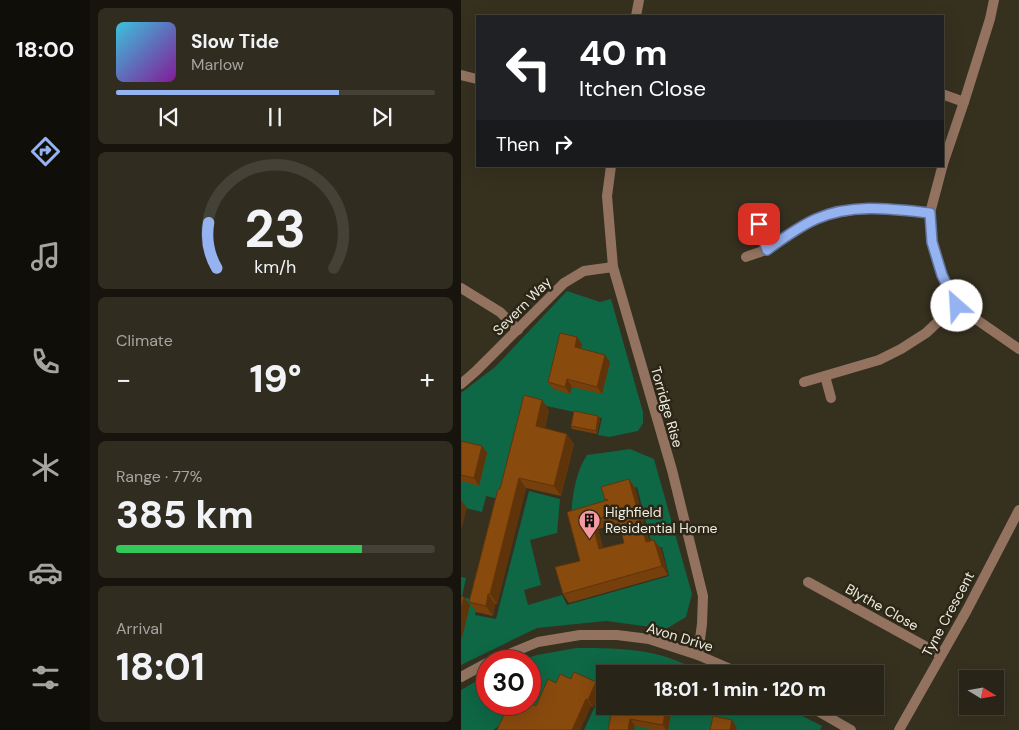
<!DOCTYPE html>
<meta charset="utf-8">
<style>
:root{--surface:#282417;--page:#302c20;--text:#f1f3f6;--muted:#a5a4a1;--line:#444136;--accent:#95b2f1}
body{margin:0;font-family:"DM Sans",sans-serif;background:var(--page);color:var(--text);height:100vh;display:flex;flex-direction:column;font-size:19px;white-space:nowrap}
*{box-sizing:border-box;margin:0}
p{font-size:16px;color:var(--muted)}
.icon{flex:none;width:28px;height:28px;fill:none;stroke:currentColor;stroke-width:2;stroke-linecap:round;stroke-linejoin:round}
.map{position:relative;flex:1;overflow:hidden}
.details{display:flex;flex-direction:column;gap:8px;padding:8px;background:#16140d;width:371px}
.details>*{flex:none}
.banner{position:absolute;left:15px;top:15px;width:468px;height:152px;border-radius:0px;box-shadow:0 5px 20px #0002,0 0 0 1px var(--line);background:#202124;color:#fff;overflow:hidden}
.needle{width:32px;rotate:101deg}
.buttons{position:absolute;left:498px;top:670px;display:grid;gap:10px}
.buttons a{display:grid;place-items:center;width:45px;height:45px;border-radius:0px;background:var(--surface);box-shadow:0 5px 20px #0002,0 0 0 1px var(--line);font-size:25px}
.speed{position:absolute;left:15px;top:650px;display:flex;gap:10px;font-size:25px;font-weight:700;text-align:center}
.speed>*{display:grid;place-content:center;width:65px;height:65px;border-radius:50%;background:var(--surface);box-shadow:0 5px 20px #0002,0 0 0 1px var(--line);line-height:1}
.speed .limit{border:8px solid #d22;background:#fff;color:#111}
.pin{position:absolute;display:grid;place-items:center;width:42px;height:42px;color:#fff;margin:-21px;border-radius:10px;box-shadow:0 2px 8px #0006}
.me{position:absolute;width:55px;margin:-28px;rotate:334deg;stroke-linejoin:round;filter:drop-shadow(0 0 4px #0008)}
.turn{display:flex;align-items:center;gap:18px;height:105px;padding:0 20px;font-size:22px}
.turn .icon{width:65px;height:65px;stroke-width:2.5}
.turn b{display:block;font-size:35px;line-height:42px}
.then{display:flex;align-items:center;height:48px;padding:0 20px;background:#0003;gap:10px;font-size:19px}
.big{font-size:38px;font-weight:800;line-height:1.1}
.details .tile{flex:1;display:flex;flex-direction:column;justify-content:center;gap:8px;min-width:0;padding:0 18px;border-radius:8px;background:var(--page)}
.details .dial{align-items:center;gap:0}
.dial svg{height:130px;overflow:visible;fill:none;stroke:var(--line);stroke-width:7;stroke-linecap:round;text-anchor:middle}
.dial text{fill:var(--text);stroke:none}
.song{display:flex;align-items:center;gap:15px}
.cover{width:60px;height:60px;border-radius:8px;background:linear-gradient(135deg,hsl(190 70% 55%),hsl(290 70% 35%))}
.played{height:5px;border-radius:2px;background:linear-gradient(90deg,var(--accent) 70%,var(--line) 70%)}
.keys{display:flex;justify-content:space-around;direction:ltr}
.heat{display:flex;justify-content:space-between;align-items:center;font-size:28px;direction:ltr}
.charge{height:8px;border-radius:4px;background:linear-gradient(90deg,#34c759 77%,var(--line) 0)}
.trip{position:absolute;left:135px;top:665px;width:288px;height:50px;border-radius:0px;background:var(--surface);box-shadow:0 5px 20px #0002,0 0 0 1px var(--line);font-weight:800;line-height:50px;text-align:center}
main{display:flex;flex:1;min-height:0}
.tabs{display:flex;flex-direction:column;width:90px;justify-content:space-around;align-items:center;background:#100e09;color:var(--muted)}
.tabs .icon{width:35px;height:35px}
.tabs .selected{color:var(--accent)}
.tabs b{font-size:22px;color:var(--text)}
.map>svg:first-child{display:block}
.green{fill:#0e6745}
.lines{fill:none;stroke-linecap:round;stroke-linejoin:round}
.minor{stroke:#937360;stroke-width:10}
.tertiary{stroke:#937360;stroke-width:10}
.wall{fill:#76400c;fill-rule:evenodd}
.shaded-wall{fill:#60340a}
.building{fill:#894a0e;stroke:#60340a;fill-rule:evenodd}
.route-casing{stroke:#61749d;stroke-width:12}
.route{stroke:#95b2f1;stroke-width:9}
.labels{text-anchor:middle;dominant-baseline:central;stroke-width:5;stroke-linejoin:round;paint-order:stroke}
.street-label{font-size:14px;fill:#f0ede2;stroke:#2c2616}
.poi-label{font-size:14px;fill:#f0ede2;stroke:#2c2616;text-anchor:start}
</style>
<main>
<nav class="tabs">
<b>18:00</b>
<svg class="icon selected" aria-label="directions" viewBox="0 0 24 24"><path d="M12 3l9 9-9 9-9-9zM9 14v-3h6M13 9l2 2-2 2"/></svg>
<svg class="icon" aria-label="music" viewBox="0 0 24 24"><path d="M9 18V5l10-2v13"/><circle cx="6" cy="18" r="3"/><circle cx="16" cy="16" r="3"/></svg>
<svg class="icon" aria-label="phone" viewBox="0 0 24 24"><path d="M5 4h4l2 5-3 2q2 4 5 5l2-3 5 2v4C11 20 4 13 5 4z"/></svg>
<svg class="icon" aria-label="climate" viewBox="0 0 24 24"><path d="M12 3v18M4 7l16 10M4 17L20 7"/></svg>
<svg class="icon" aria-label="car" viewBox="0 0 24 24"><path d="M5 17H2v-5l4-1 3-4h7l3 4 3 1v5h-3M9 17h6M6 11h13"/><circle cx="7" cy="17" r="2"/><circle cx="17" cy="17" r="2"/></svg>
<svg class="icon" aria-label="filters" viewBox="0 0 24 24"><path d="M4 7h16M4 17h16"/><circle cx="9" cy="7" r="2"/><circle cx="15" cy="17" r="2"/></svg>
</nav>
<section class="details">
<div class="tile">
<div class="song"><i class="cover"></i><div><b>Slow Tide</b><p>Marlow</p></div></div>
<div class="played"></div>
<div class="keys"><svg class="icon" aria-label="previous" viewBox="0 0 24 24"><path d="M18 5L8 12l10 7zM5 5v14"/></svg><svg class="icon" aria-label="pause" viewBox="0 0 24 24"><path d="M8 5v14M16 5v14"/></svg><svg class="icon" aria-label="next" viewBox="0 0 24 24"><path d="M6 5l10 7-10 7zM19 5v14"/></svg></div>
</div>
<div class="tile dial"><svg viewBox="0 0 100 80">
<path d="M14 69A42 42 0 1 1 86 69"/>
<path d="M14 69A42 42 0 0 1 9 41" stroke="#95b2f1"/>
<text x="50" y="56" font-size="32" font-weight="700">23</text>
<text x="50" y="72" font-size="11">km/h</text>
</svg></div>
<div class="tile"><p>Climate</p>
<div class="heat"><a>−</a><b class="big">19°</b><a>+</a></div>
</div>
<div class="tile"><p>Range · 77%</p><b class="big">385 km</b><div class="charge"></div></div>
<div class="tile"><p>Arrival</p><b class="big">18:01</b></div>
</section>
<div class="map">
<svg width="558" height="730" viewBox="0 0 558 730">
<rect width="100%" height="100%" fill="#36301f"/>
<g class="green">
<polygon points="106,291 139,302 150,299 182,412 182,423 177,431 148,437 137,435 141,418 67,402 42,500 25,496 21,512 0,507 0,393 34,367"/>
<path d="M169,449L193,459L231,594L225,617L205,629L145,621L76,628L0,665V577L5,578L1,597L17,601L14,615L35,619L68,491L99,499L96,533L69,540L80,585L63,590L67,605L101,595L106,605L208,576L201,547L192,549L176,487L145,495L148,509L110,520C111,498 114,473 126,455Z"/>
<path d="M115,648C138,648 162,648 185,652C207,656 227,665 247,674H144V706H322L361,726L359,730H123L143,687L118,676L79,711L69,704V661H58L76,655Z"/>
<polygon points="26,675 26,704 51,704 44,722 32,730 0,730 0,690"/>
</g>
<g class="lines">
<g class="minor">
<polyline points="533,0 529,19 503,102 482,164 469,213 471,242 481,275 496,306 558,349"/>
<polyline points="175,16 178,0"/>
<polyline points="0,75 16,79"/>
<polyline points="481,94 503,102"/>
<polyline points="150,166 146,196 152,267 211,470 242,596 241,624 237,655"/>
<polyline points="298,224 306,249"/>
<path d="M285,257C292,254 300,252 307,249C323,240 338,226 356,219C392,204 432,209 469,213"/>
<polyline points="0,288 39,312 57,330"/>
<polyline points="364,376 370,398"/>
<polyline points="343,382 418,360 440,349 465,333 482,317 496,306"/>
<polyline points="0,384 15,371 103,283 123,271 152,267"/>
<polyline points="347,582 480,655"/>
<polyline points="438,730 506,610 558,510"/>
</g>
<g class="tertiary">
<polyline points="31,661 77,642 119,635 156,635 188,639 237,655 281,674"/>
<polyline points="0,677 26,663"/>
<polyline points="348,706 390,730"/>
</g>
</g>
<g class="wall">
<polygon points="116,337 121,344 120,349 149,362 141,394 111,387 109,394 92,389 87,382"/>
<polygon points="88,410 84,428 113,444 100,496 65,488 36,604 34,604 32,616 15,612 8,602 39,489"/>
<polygon points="139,419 136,434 111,429 110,426"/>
<polygon points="0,441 21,446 26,453 18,486 0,481"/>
<path d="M168,479L174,488L188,541L193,540L200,549L207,575L108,603L102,594L119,561L106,512L145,501L144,499ZM158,524L163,543L142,548L137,529Z"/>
<polygon points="110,679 140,689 132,707 130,706 119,730 36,730 75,706 95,683"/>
<polygon points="152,706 210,713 207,730 196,730 174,726"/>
</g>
<g class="shaded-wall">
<polygon points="116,337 121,344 119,354 114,347"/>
<polygon points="144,355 149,362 141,394 136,387"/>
<polygon points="106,379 111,387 109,394 104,387"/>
<polygon points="81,400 88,410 82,436 75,426"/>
<polygon points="137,416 139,419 136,434 135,431"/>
<polygon points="106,434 113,444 100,496 93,486"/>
<polygon points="21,446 26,453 18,486 13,478"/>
<polygon points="58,478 65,488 36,604 29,594"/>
<polygon points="168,479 174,488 191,551 185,542"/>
<polygon points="0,500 6,508 0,531"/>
<polygon points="131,520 137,529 145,558 138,549"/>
<polygon points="193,540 200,549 207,575 201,566"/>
<polygon points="27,594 34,604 32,616 25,606"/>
<polygon points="3,597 9,605 1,638 0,637 0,610"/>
<polygon points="135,682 140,689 132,707 127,700"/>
<polygon points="125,699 130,706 119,730 111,730"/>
<polygon points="205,706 210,713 207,730 205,730 202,725"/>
<polygon points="169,719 174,726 173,730 167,730"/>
<polygon points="271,720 276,728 275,730 269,730"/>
</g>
<g class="building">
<polygon points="99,333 116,337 114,347 144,355 136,387 106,379 104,387 87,382"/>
<polygon points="63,395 81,400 75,426 106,434 93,486 58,478 29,594 27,594 25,606 8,602 37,489 39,489"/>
<polygon points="113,411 137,416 135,431 110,426"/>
<polygon points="0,441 21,446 13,478 0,475"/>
<path d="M168,479L185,542L193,540L201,566L102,594L94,567L119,561L106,512L147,500L144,499L140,487ZM156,514L163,543L138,549L131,520Z"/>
<polygon points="0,596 3,597 0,610"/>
<polygon points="113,672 135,682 127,700 125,699 111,730 36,730 48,704 69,704 69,703 75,706 87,679 95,683 99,674 110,679"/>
<polygon points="152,706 205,706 202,725 169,719 167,730 147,730"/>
<polygon points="252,716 271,720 269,730 249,730"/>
</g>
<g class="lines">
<defs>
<path id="route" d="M298,224L306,250C321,239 337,227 355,219C391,203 432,209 469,213L471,242L481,275L496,306"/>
</defs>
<use href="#route" class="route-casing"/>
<use href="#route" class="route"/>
</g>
<defs>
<symbol id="building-pin" viewBox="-11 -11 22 30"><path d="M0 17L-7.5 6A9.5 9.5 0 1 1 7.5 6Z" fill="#f49aa0" stroke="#2c2616"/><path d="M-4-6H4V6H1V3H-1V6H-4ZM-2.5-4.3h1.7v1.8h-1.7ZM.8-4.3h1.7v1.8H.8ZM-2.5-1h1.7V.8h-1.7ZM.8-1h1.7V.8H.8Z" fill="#111"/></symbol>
</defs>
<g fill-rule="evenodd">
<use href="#building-pin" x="116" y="508" width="25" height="34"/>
</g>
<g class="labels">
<g class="street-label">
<text transform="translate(61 306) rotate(-45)">Severn Way</text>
<text transform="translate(206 407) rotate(74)">Torridge Rise</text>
<text transform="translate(421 607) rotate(29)">Blythe Close</text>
<text transform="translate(487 614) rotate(-62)">Tyne Crescent</text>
<text transform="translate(219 637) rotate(17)">Avon Drive</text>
</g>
<g class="poi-label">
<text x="144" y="512">Highfield<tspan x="144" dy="16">Residential Home</tspan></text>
</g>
</g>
</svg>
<div class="buttons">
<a><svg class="needle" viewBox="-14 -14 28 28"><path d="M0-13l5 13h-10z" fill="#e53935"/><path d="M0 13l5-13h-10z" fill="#a5a4a1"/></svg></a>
</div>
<div class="speed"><div class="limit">30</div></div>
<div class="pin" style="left:298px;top:224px;background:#d93025"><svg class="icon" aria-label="arrive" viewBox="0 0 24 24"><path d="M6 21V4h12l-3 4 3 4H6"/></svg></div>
<svg class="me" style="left:496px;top:306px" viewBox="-20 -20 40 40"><circle r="19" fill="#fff"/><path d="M0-13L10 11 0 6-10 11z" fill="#95b2f1"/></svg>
<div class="trip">18:01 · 1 min · 120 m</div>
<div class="banner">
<div class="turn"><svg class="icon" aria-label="left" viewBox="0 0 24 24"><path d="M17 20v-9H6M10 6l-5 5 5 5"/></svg><div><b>40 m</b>Itchen Close</div></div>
<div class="then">Then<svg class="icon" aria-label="right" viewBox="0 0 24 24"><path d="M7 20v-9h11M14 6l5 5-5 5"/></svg></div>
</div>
</div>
</main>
